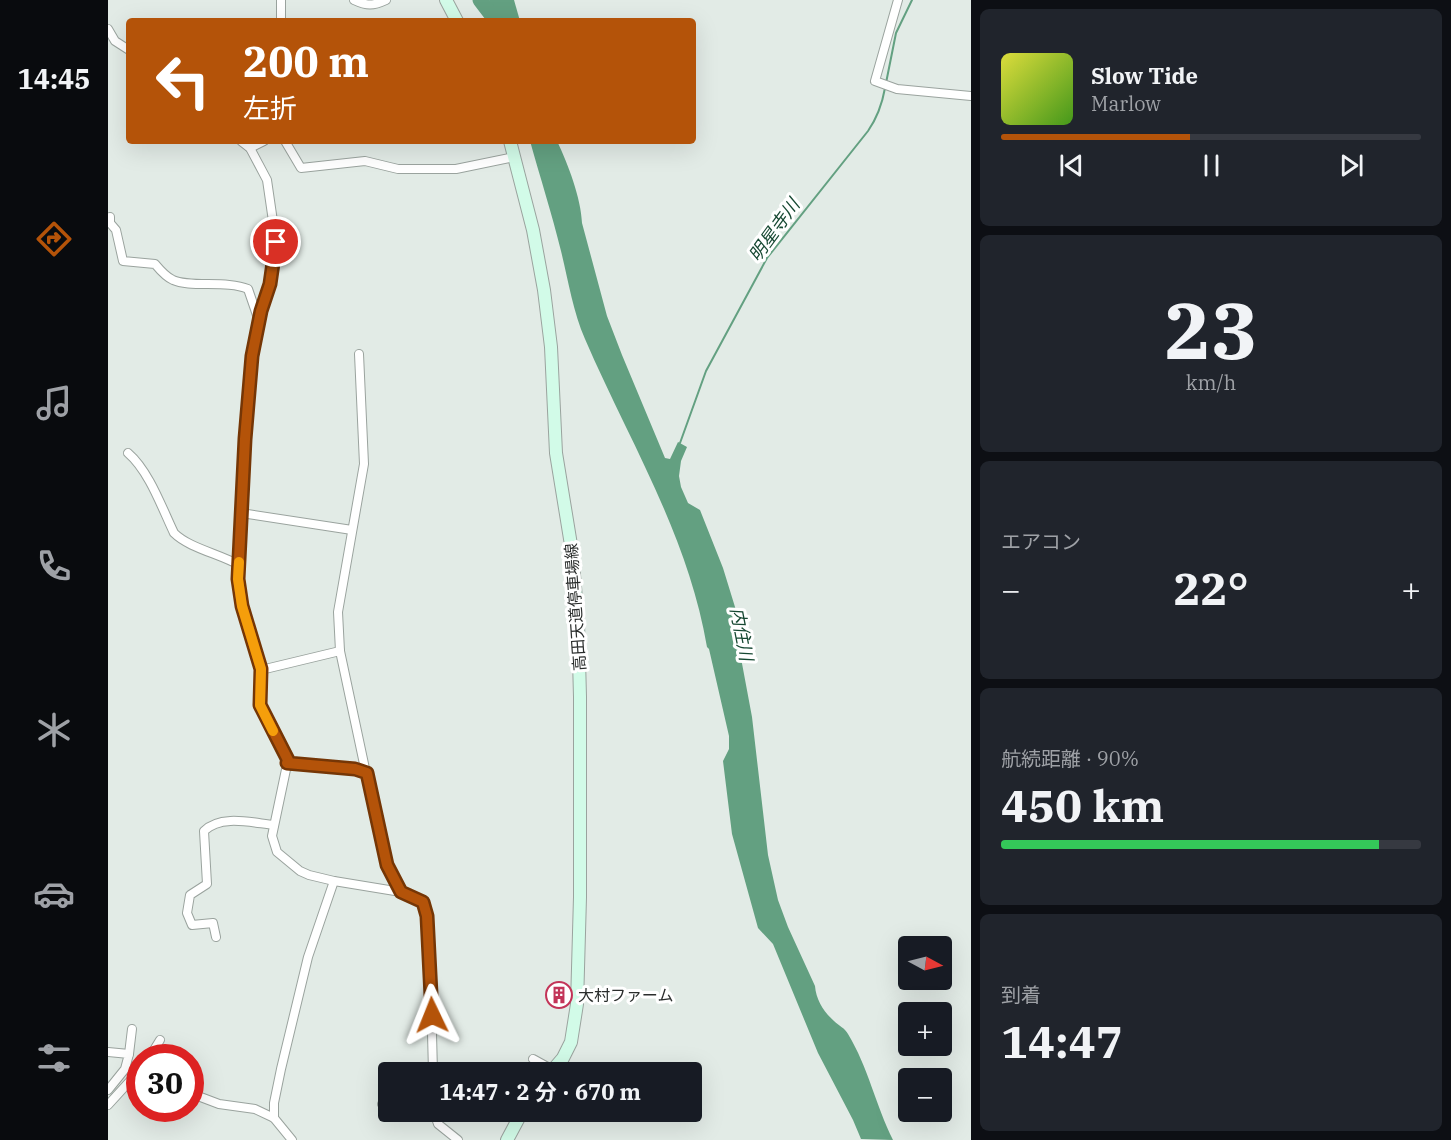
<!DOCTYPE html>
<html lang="ja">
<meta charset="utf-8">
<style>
:root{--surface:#171b24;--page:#20242c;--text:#f1f3f6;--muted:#9ea1a6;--line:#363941;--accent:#b45309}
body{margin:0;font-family:"IBM Plex Serif","Noto Sans JP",serif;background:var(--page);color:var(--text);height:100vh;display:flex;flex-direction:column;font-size:22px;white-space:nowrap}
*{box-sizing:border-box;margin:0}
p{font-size:20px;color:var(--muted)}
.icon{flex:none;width:33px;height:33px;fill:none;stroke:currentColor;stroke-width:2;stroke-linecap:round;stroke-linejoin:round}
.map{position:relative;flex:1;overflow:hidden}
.panel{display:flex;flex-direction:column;gap:9px;padding:9px;background:#0d0f14;width:480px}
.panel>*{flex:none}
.banner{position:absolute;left:18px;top:18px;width:570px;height:126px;border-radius:6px;box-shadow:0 6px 24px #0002;background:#b45309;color:#fff;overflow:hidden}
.needle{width:39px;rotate:97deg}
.tools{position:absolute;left:790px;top:936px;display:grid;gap:12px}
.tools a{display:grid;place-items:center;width:54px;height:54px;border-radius:6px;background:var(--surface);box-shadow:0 6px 24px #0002;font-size:30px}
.speed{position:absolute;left:18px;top:1044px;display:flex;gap:12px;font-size:30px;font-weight:700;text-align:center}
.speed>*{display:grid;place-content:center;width:78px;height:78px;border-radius:50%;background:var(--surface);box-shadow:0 6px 24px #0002;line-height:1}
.speed .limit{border:9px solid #d22;background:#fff;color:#111}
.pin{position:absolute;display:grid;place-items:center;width:51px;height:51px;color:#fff;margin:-26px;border:3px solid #fff;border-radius:50%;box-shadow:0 2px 6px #0007}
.me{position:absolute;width:66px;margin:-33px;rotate:358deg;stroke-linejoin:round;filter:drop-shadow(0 0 4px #0008)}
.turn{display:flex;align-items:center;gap:21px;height:126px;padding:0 18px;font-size:27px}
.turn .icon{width:78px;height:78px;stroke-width:2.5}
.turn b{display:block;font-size:42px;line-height:51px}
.big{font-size:45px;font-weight:700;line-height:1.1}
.panel .tile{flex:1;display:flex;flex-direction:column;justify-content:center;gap:9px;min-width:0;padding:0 21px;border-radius:9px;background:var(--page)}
.panel .dial{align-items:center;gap:0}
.dial b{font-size:78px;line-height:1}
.song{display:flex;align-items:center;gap:18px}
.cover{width:72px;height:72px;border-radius:9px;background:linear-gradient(135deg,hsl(60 70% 55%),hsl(100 70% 35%))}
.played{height:6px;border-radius:3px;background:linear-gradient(90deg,var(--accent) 45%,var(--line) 45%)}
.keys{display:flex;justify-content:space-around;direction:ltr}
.heat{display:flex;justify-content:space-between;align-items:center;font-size:33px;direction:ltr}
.charge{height:9px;border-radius:4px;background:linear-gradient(90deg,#34c759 90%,var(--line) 0)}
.trip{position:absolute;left:270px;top:1062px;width:324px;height:60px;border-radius:6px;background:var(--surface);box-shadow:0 6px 24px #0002;font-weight:700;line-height:60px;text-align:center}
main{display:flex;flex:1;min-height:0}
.dock{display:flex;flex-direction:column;width:108px;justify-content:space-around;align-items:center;background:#090b0e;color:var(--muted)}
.dock .icon{width:42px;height:42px}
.dock .on{color:var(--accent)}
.dock b{font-size:27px;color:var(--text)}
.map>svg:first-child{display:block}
.water{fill:#63a081}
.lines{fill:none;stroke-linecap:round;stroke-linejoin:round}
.stream{stroke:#63a081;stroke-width:2}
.river{stroke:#63a081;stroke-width:15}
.minor-casing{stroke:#9aa39e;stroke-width:10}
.secondary-casing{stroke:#9aa39e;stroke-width:14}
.minor{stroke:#fff;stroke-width:8}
.secondary{stroke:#d2fbe8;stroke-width:12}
.route-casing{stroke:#753606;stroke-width:15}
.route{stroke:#b45309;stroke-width:10}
.slow{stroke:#f59e0b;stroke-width:10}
.labels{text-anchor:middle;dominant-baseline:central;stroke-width:6;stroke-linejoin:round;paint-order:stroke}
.street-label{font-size:16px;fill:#2a2d2c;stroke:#fff}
.poi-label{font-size:16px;fill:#2a2d2c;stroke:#fff;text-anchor:start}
.water-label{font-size:18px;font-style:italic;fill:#164832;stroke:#fff}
</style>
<main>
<nav class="dock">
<b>14:45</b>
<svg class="icon on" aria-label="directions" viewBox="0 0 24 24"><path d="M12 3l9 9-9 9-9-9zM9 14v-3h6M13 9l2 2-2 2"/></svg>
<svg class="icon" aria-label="music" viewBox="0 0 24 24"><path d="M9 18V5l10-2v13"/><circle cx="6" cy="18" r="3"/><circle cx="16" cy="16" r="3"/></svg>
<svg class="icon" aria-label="phone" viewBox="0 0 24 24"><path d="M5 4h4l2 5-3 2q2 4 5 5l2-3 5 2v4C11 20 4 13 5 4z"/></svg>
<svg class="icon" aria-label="climate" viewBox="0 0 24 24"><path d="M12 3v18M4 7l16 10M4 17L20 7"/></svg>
<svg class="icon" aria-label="car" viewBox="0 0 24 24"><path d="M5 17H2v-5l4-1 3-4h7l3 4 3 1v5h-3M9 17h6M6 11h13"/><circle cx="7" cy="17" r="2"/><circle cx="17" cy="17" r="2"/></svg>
<svg class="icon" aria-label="filters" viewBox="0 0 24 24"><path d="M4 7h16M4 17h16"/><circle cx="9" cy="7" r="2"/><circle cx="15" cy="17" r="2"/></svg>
</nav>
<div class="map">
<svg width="863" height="1140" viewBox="0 0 863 1140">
<rect width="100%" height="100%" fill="#e2ebe6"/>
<g class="water">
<polygon points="381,0 406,0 412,21 387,21"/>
<path d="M422,141H449C460,164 473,198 474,223L499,316L514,355L557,458L562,459L570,442L579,447L573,461L571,476L573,487L580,503L592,510L615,568L631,620L630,642L644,717L660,855L670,900L680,927L707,986C708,1000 716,1012 726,1021C731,1026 737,1028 740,1034C760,1067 768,1106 785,1140L753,1139L745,1120L710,1053L665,944L650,928L624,834L615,761L621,749V736L601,649L599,647C580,535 521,441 477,339C465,312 460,279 453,251C444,214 432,177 422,141Z"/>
</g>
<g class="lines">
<g class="stream">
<polyline points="778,83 788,33 804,0"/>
<path d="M572,443L598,371L659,258L760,131C769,118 774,105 777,88"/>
</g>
<polyline class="river" points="372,0 388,21"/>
<defs>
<g id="minor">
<path d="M246,0C259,6 265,6 278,0"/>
<polyline points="790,0 767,81 789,89 863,96"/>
<polyline points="173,21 173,0"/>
<polyline points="0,29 7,41 21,50"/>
<polyline points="133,141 142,148 159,180 168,242 162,284 153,311 144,356 137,439 130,579 134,606 153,670 152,705 180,760 164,836 169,852 192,871 201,875 226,881 293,892 315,902 319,916 322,956 325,1072"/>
<polyline points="177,141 193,168 257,161 290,169 348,169 406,157"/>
<polyline points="142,148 156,141"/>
<path d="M2,217V223L8,230L15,261L47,264C52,270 58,277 65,280C82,288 119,280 140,289L150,318"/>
<polyline points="251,354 256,464 230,612 232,651 269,825 279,865 293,892"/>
<path d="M20,453C41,471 54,508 66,533C81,548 112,554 131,565"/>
<polyline points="133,513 244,530"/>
<polyline points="153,670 232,651"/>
<polyline points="179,763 247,769 259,773"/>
<path d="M108,937L105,923L84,925L79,913L82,895L99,884L96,831C113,814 145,823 166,825"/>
<polyline points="0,1052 21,1054 17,1069 0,1090"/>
<polyline points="21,1054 24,1029"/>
<polyline points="41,1058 52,1040"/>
<polyline points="425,1059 445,1070"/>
<polyline points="280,1068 313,1072"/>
<polyline points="82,1093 111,1104 147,1109 166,1118 184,1140"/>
<polyline points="274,1104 280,1105"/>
<polyline points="0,1105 32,1070"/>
<polyline points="309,1112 320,1112"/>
<polyline points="326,1112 330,1124 350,1140"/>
<polyline points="166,1118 166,1103 173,1069 200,957 226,881"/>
</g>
<g id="secondary">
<polyline points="338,0 349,21"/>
<polyline points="402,141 425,230 436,290 443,347 448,453 464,551 470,622 472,697 472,897 469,1004 463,1042 455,1058 443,1072"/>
<polyline points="399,1140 414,1112"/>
</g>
</defs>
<use href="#minor" class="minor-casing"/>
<use href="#secondary" class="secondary-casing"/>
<use href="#minor" class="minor"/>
<use href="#secondary" class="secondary"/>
</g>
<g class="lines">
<defs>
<polyline id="route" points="168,242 162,284 153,311 144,356 137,439 130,579 134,606 153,669 152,705 180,760 179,763 247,769 259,773 279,865 293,892 315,902 319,916 324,1015"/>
</defs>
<use href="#route" class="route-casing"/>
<use href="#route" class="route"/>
<polyline class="slow" points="131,562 130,579 134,606 153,669 152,705 165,731"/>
</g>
<defs>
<symbol id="building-ring" viewBox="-11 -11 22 22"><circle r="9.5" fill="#fff" stroke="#c33458" stroke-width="1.5"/><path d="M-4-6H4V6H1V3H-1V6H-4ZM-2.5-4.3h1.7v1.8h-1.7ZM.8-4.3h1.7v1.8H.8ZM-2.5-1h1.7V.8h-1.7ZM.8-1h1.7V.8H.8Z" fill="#c33458"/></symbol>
</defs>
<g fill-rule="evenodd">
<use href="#building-ring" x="436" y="980" width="30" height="30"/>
</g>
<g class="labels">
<g class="street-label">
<text transform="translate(467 607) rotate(-94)">高田天道停車場線</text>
</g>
<g class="poi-label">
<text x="470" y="995">大村ファーム</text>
</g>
<g class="water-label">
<text transform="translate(666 230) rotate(-54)">明星寺川</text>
<text transform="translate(634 634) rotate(79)">内住川</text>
</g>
</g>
</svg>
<div class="tools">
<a><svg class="needle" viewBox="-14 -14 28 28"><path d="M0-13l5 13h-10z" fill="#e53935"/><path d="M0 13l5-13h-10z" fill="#9ea1a6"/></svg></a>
<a>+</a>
<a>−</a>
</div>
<div class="speed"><div class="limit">30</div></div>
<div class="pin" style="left:168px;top:242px;background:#d93025"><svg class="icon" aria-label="arrive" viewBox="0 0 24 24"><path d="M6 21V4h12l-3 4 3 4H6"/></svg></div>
<svg class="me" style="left:324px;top:1015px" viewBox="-20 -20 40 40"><path d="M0-17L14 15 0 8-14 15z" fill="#b45309" stroke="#fff" stroke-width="4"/></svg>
<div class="trip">14:47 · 2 分 · 670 m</div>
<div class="banner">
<div class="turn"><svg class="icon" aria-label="left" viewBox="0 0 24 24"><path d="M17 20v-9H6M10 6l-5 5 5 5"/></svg><div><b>200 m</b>左折</div></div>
</div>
</div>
<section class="panel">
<div class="tile">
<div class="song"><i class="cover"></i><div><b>Slow Tide</b><p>Marlow</p></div></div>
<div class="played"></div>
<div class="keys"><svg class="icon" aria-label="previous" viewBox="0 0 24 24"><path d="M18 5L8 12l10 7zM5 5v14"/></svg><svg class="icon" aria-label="pause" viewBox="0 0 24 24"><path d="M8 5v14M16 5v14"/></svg><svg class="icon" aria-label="next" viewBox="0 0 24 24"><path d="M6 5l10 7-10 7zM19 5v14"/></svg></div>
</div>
<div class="tile dial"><b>23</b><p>km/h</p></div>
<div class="tile"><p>エアコン</p>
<div class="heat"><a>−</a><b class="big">22°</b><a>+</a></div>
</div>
<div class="tile"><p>航続距離 · 90%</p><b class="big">450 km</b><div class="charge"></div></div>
<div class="tile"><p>到着</p><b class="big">14:47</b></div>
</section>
</main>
